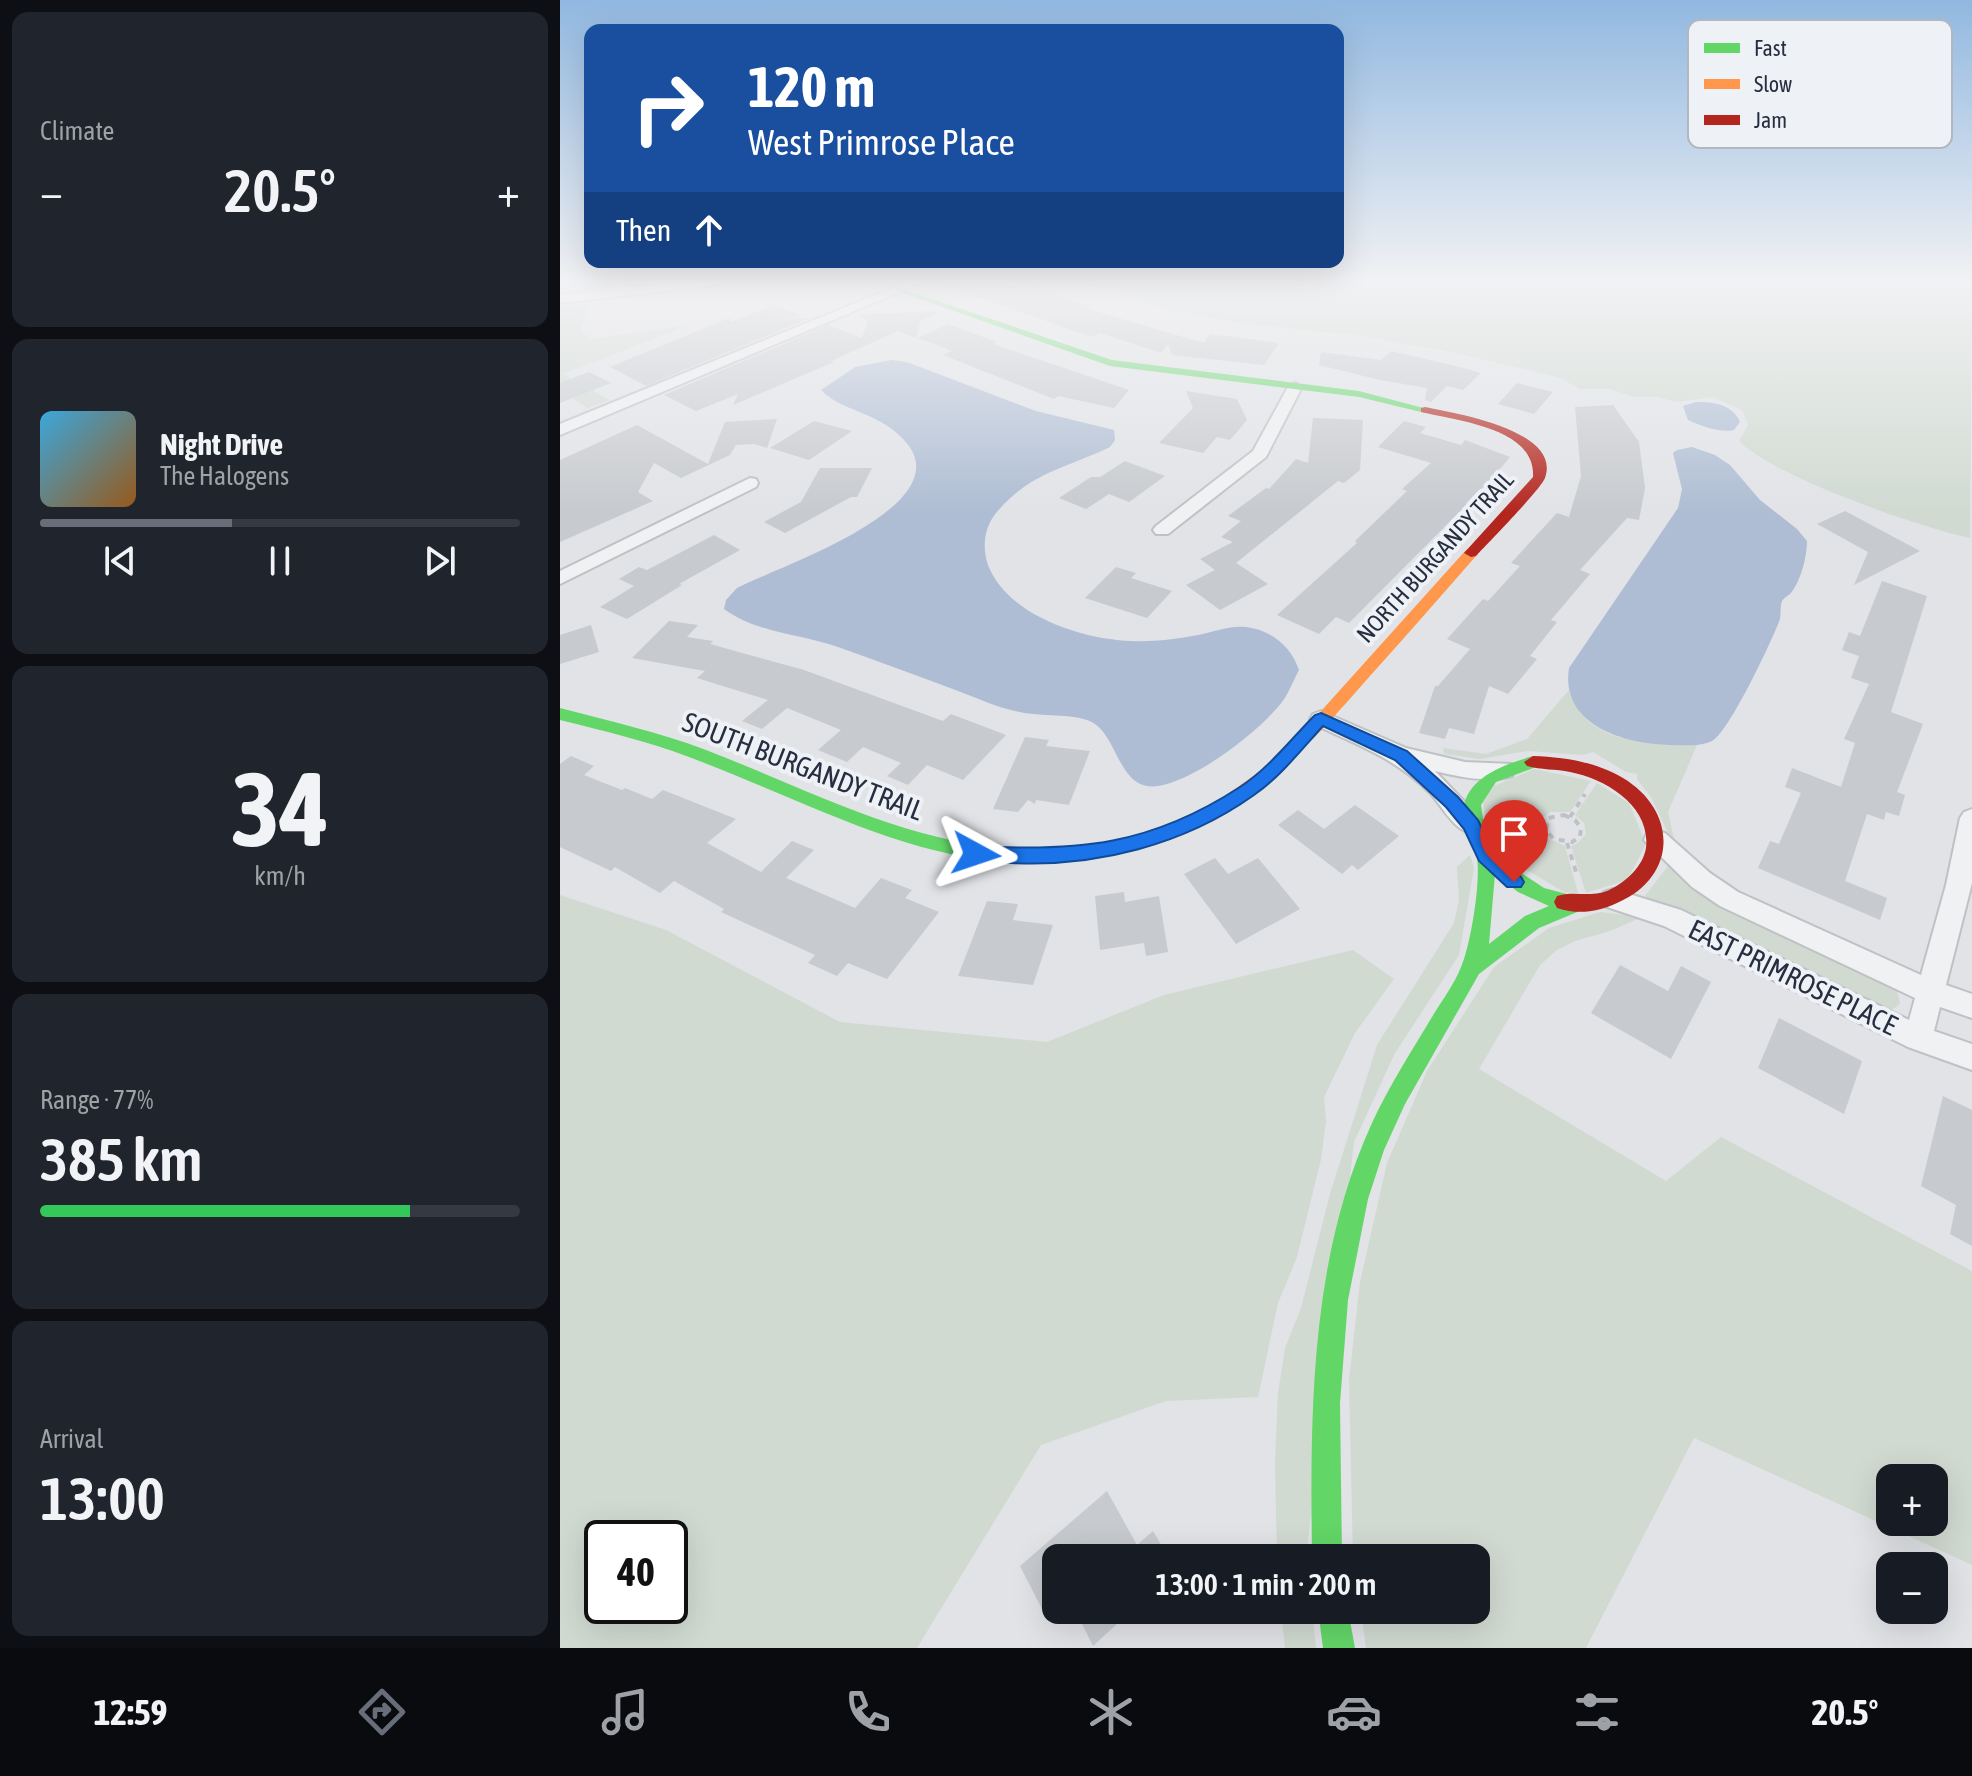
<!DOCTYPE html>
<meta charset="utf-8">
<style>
:root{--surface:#171b24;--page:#20242c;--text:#f1f3f6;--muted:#9ea1a6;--line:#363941;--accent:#686d7a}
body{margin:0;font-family:"Asap Condensed",sans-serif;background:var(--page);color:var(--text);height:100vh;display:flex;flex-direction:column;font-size:30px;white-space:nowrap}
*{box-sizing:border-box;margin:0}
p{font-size:26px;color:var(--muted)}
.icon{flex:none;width:44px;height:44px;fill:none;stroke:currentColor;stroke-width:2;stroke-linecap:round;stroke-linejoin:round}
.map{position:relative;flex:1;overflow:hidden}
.sheet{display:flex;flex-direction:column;gap:12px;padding:12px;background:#0d0f14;width:560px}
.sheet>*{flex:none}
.banner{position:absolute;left:24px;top:24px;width:760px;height:244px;border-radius:16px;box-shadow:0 8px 32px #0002;background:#1a4fa0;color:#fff;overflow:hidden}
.controls{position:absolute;left:1316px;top:1464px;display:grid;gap:16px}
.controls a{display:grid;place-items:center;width:72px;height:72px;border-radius:16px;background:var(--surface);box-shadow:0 8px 32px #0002;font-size:40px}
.speed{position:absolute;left:24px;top:1520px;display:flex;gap:16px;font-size:40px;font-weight:700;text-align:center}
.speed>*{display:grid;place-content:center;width:104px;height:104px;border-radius:50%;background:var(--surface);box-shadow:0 8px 32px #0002;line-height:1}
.speed .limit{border:4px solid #111;border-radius:12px;background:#fff;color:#111}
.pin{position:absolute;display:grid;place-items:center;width:68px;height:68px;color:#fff;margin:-82px -34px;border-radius:50% 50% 50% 0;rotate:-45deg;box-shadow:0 0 8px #0007}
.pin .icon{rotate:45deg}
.me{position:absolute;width:88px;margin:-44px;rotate:95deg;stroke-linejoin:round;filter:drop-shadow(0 0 6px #0008)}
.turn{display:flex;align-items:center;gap:28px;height:168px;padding:0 32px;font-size:36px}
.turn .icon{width:104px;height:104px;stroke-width:2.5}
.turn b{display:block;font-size:56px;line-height:68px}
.then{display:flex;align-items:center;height:76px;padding:0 32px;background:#0003;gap:16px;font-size:30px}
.big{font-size:60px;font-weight:600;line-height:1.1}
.sheet .tile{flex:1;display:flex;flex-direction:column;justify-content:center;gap:12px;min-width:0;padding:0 28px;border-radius:16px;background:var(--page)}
.sheet .dial{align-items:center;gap:0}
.dial b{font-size:104px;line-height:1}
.song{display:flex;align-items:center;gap:24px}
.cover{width:96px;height:96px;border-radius:12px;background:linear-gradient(135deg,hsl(200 70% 55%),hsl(30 70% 35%))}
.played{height:8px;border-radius:4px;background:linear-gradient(90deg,var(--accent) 40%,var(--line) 40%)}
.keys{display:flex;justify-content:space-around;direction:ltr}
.heat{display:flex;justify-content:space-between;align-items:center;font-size:44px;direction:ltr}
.charge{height:12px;border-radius:6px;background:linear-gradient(90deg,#34c759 77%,var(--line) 0)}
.trip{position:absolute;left:482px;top:1544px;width:448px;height:80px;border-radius:16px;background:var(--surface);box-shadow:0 8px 32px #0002;font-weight:600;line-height:80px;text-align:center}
.dock{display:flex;height:128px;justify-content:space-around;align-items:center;background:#090b0e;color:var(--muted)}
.dock .icon{width:56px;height:56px}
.dock .on{color:var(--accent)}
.dock b{font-size:36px;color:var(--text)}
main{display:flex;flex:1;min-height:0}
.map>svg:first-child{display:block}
.green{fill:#d0dad1;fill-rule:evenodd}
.water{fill:#aebdd3}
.building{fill:#c7cace}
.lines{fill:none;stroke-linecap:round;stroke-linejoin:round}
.street-casing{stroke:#bfc1c5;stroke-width:4}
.path-far1{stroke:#c0c1c6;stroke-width:2;stroke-dasharray:4 4;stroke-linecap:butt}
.path{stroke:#c0c1c6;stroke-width:4;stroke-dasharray:6 6;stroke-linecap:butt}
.street{fill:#f0f1f3;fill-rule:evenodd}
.fast{fill:#63d668;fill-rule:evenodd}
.slow{fill:#ff974d;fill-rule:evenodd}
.jam{fill:#b3261e;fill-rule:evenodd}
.route{fill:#1a73e8;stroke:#114b97;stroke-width:2}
.labels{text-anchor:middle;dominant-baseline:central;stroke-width:8;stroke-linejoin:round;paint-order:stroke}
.far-street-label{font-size:24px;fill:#272e40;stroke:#eef1f6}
.street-label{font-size:28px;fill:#272e40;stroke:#eef1f6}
.key{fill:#eef1f6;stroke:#b2b6bf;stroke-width:2}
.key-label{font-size:22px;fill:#272e40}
</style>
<main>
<section class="sheet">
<div class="tile"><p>Climate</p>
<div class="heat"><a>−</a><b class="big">20.5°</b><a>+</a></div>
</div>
<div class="tile">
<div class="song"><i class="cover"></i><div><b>Night Drive</b><p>The Halogens</p></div></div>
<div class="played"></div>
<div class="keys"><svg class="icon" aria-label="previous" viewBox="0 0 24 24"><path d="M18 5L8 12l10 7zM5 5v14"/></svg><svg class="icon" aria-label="pause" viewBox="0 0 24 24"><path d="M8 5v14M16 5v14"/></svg><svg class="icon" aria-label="next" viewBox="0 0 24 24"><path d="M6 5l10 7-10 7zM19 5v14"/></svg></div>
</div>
<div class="tile dial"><b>34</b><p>km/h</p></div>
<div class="tile"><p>Range · 77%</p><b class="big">385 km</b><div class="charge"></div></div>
<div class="tile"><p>Arrival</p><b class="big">13:00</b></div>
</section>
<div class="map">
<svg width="1412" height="1648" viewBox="0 0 1412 1648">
<rect width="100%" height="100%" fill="#e1e3e7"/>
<g class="green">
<path d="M1412,282L1410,538C1359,527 1214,477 1179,441L1188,425L1182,410L1153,397L1117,402L1097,397H1075L1049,389H1019L1001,378L900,354L802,336L685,324L595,307L521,283Z"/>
<polygon points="30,304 20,328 29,339 130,325 3,374 50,400 28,408 0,392 0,307"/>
<path d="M1009,690C1024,745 1092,744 1137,745L1108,812L1117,852L1092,799L1077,779V774L1066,772L1033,752L1023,755L968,751L920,759L884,754L883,748L926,754L967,739Z"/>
<polygon points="974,769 1031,781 1010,812 990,812 981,819 980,830 929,844 923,802 934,786"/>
<polygon points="1037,783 1069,803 1086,844 1067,880 1026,893 1011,846 1018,843 1026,834 1024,823 1015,815"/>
<polygon points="984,836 1005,846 1018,893 1004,892 933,850"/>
<polygon points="910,855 914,868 899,955 835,1053 794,1142 746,1558 717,1558 715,1463 718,1393 725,1348 741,1308 770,1194 817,1045 894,923 899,900 897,867"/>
<path d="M1108,866L1137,889L1329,983L1337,991L1340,1003C1333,1012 1326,1010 1316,1007L1087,898L1085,896Z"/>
<path d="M0,895L106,930L280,1022L487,1042L604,995L793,950L834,979L795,1033L764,1097L766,1121L761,1159L737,1257L718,1303L698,1397L606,1401L481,1445L357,1648H0ZM42,1538H110V1606H42Z"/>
<path d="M1040,912L1082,917L1050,931L1015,941L997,950L980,965L919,1069L1106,1181L1161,1137L1412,1271V1565L1134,1438L1026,1648H806L801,1610H916V1558H793L789,1380L800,1282L827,1163L867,1071L934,967L989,928ZM1330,1478H1374V1522H1330Z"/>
<polygon points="721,1610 752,1610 756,1648 725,1648"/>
</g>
<g class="water">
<path d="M332,360L347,362L476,411L554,430L555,440L550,447C507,468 470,472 436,513C424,528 422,547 428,565C447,615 521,639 571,641C593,642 617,639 638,635C653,632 670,625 686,627C711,630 731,646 739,670C733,681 729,693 722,702C698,733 636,780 598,786C556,792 559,730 527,720C505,713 478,717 455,711C436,707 417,698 398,691C358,676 318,661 278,647C240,634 197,633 164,609L166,600L177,588C215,568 394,509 349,446C323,411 282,413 261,390L295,367Z"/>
<path d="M1136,402C1154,402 1172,404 1180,422L1174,430C1160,433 1141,426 1128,420L1123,406Z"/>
<path d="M1132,447L1155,455L1170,465L1200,500L1237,529L1247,541C1247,557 1241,580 1231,593C1230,594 1223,599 1222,601C1220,606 1221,614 1220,619C1213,639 1168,734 1152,741C1139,747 1124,745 1110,745C1065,744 1000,726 1009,668L1118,508L1122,489L1113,453L1117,450Z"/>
</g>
<g class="building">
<polygon points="384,282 441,282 464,290 472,286 531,307 527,309 644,343 650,334 719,343 704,365 612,355 608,344 601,353 540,333 532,337 383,285"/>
<polygon points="214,305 240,315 229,319 250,318 86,386 50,367 169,318 171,322"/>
<polygon points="373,311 378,313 360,321 356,338 338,331 271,361 274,362 173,405 178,394 136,411 104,395 268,325 302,338 308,320 296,315"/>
<polygon points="388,324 437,342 433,344 569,390 554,408 498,396 494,399 383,355 392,351 358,338"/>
<polygon points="831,351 892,365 921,373 903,390 887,386 871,402 865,400 867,388 820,380 759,365 761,352 821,360"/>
<polygon points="29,372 51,383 0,403 0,383"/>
<polygon points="957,383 993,392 974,414 938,404"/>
<polygon points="626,391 677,399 687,420 670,440 657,437 643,453 599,443 633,408"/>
<polygon points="1053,405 1079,442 1085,488 1079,520 1067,518 1020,570 1030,574 991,620 997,622 970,656 977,659 948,694 929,686 914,734 889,728 885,739 859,733 875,686 878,686 910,649 887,639 923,599 928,601 960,566 951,563 997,513 1009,517 1021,476 1015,407"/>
<polygon points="753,418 803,420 800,470 784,483 778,481 676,563 708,584 660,610 626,585 655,570 640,559 673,542 661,537 681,521 668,516 706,488 709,489 736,459 748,463"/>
<polygon points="217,419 207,448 194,444 176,445 170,455 121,478 94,463 78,492 93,501 0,542 0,460 77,425 148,464 165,422"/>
<polygon points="254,421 292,431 249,460 210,448"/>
<polygon points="844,421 866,427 860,433 901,445 905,440 950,457 930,481 789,623 776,617 759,634 717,615 797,543 795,541 847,491 842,489 871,463 818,447"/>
<polygon points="565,461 605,476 569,502 549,494 526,509 499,498 531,477 540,477"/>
<polygon points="260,468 312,468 297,497 291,497 225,533 204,522 241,502"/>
<polygon points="1285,511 1360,551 1294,585 1308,552 1257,524"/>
<polygon points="154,535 180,550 119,584 122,585 67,619 40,607 74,586 59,579 79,567 87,570"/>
<polygon points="556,567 576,573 571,578 612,591 587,618 525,598"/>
<polygon points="1322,581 1367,596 1331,712 1363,724 1337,792 1345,795 1339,816 1326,812 1324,820 1307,814 1285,881 1327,898 1320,920 1198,868 1210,841 1219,844 1241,793 1225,787 1232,768 1281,787 1295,743 1284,739 1309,684 1291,678 1299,656 1282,650 1289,632 1300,636"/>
<polygon points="109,621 138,625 127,637 153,641 150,644 244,670 383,721 391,714 446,735 403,780 367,765 348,785 327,776 341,763 303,747 287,762 258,750 281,730 227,708 202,729 182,721 208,700 137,678 145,671 72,658"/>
<polygon points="31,625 39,652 0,664 0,635"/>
<polygon points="465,737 489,740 486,746 530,751 509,805 476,800 475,804 468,800 458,812 433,809"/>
<polygon points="11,756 34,766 24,775 62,790 65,788 92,799 103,790 176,819 147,843 201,872 232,841 254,850 226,878 295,908 321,878 352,890 345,898 379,912 327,979 288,963 277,976 248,963 255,955 161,912 164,909 114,881 100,893 55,867 51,871 0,847 0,764"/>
<polygon points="795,805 839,836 798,870 792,865 782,874 718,825 738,810 764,829"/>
<polygon points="655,858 668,874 698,858 740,909 676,944 624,874"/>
<polygon points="564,892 565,902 599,896 608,952 586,956 584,943 540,950 535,896"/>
<polygon points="427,901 458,904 453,920 493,925 473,985 398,976"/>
<polygon points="1060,965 1108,991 1121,966 1151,982 1111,1059 1031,1013"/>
<polygon points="1219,1018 1302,1061 1284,1114 1198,1068"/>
<polygon points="1383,1096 1412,1110 1412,1246 1390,1234 1396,1205 1361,1186"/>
<polygon points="547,1491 577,1545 593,1531 609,1558 496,1558 496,1600 483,1611 460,1566"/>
<polygon points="515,1610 572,1610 533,1646"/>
</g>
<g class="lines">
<defs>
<g id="street">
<polygon points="119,282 157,282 151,286 0,303 0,295"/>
<polygon points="347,282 363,282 0,435 0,424"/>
<polygon points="735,383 742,387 706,457 608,534 596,534 593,530 596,526 693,451 728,387"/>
<polygon points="190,478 196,479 198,483 196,487 0,584 0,571"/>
<path d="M761,711L846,748L905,762L952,764L955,770L952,776C927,783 899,777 875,771L920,818L924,825L920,832C898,839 884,808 870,793C835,758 798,745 753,724L750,719L753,714Z"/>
<polygon points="1412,809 1412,883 1386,985 1412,994 1412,1018 1380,1007 1374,1031 1412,1044 1412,1070 1348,1047 1104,926 1044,906 1040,899 1044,892 1053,889 1121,910 1349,1020 1355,998 1160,906 1132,887 1084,840 1087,833 1096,831 1105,833 1150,873 1178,892 1361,975 1386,885 1400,818 1404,812"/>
</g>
</defs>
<use href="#street" class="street-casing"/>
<polyline class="path-far1" points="1395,282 1412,291"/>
<g class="path">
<polygon points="1004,815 1015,820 1021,828 1020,837 1012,842 994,839 986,831 988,818"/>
<polyline points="1010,817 1025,794"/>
<polyline points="954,840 986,831"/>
<polyline points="1007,843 1017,875"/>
</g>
<use href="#street" class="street"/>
<g class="fast">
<polygon points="337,287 552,360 799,391 871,410 865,413 799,397 550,366 337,291"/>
<path d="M0,708C49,721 99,732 146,750C306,812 411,881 590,832L596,834L599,839L596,844C416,902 291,818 129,757C87,741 44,731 0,720Z"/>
<path d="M973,756L982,762L979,766L936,782L921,805L925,834L948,864L984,888L1022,898L1025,904L1022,910L979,928L919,974L845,1104L824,1150L808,1199L788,1300L780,1403L782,1558H752C750,1412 750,1258 812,1123C830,1084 853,1049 875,1012C886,995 898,978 904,959C912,935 922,875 916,852C914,844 907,838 905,830C893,783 936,767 973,756ZM935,874L958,892L989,906L965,916L929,944Z"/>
<polygon points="758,1610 788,1610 795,1648 763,1648"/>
</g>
<path class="slow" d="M911,549L918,553L916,556C881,596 846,636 810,676C745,750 687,815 590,846L584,844L581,839L584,834L623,819L665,796L703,769L744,730L906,550Z"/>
<g class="jam">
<path d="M865,407C894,413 1002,430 985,478C981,489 928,543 916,556L911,557L904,553L973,477C976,428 898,421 861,412V408Z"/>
<path d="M973,756C1004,757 1036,762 1063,778C1118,811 1118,877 1057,903C1038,912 1018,915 997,908L994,902L997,896C1015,890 1033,899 1051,889C1067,881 1083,866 1086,848C1091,806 1046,779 1010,772C996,769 981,770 967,766L964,762Z"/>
</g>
</g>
<linearGradient id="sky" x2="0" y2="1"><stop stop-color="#91b8e0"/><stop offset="0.55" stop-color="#f2f2f4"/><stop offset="1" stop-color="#f2f2f4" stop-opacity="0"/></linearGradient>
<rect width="1412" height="513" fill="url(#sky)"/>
<path class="route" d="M761,713L847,751L898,797L918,820L933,851L961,877L964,882L961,887H947L919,861L904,829L886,807L835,760L763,726C741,750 721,776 694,795C624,845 536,867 452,863C439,862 413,866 406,854L416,846C518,852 591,845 680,787C709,768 731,739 755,715Z"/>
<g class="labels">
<g class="far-street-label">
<text transform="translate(875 557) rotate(-48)">NORTH BURGANDY TRAIL</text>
</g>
<g class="street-label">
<text transform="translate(243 766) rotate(21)">SOUTH BURGANDY TRAIL</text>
<text transform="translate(1233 977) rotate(26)">EAST PRIMROSE PLACE</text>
</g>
</g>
<rect x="1128" y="20" width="264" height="128" rx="12" class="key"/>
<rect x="1144" y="43" width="36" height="10" fill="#63d668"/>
<rect x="1144" y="79" width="36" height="10" fill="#ff974d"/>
<rect x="1144" y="115" width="36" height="10" fill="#b3261e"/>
<g class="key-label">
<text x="1194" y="56">Fast</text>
<text x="1194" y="92">Slow</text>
<text x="1194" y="128">Jam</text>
</g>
</svg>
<div class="controls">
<a>+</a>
<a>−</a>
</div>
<div class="speed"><div class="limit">40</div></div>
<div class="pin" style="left:954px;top:882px;background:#d93025"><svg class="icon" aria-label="arrive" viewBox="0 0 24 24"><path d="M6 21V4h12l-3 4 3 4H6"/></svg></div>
<svg class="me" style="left:416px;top:854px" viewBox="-20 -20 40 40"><path d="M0-17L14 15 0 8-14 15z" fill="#1a73e8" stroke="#fff" stroke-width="4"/></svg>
<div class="trip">13:00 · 1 min · 200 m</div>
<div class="banner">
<div class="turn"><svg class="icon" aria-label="right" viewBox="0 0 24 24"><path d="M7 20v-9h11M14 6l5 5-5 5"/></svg><div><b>120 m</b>West Primrose Place</div></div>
<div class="then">Then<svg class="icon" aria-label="ahead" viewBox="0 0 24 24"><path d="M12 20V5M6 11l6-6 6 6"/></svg></div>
</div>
</div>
</main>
<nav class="dock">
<b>12:59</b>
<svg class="icon on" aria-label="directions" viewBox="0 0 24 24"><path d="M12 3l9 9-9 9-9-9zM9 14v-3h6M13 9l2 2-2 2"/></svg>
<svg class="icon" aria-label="music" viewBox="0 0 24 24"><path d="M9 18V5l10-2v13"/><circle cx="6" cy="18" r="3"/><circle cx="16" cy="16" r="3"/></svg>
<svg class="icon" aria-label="phone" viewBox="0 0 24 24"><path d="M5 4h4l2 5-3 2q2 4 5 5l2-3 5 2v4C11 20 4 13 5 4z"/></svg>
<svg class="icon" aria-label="climate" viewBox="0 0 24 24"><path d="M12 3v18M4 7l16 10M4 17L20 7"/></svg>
<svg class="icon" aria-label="car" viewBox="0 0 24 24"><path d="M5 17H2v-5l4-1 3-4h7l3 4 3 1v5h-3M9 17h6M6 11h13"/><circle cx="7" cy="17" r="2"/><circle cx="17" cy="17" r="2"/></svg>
<svg class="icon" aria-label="filters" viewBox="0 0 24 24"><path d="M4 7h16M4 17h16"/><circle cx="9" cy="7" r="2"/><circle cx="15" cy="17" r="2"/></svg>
<b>20.5°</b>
</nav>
